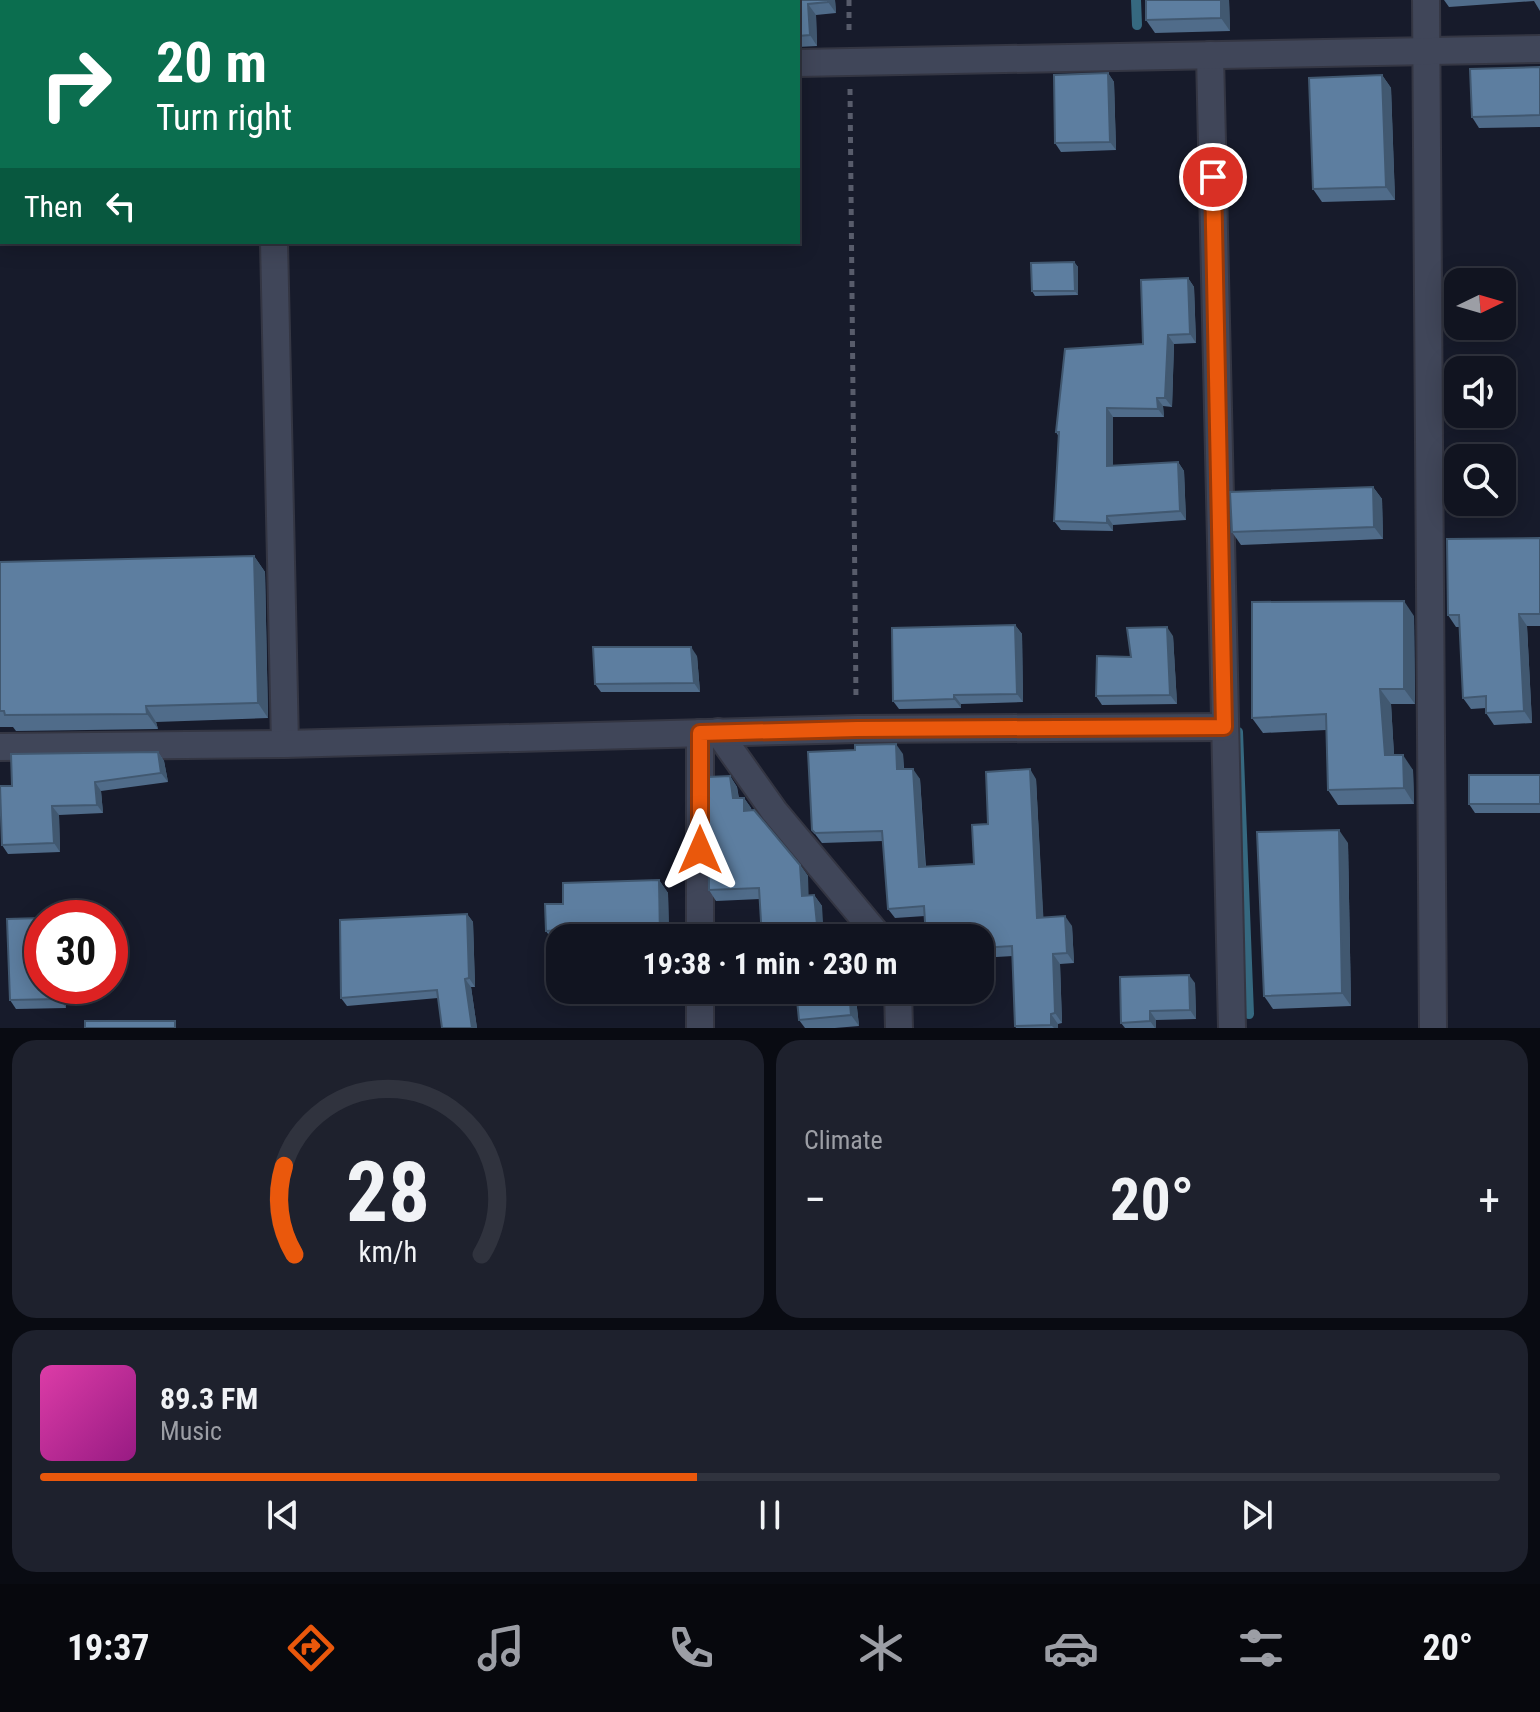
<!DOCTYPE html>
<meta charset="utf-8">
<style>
:root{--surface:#111420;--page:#1e212d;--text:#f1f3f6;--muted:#9c9ea5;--line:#30333e;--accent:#ea580c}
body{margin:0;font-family:"Roboto Condensed",sans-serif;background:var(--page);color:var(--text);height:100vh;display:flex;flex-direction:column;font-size:30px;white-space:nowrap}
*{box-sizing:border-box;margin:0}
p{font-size:26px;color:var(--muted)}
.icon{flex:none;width:44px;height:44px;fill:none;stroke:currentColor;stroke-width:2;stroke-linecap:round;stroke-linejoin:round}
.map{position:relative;height:1028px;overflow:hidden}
.panel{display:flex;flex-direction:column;gap:12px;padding:12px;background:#090b12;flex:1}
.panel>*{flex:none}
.hud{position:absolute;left:0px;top:0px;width:800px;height:244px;box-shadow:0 4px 20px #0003,0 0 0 2px var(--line);background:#0b6e4f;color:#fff;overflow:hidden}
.needle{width:52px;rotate:85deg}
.controls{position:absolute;left:1444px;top:268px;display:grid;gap:16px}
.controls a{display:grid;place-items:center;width:72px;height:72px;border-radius:16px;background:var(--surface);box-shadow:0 4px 20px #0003,0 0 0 2px var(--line);font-size:40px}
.speed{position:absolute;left:24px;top:900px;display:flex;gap:16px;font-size:40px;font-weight:700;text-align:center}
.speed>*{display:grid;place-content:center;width:104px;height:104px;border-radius:50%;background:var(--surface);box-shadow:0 4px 20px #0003,0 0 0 2px var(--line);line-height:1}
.speed .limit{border:12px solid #d22;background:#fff;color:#111}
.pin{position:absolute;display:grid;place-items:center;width:68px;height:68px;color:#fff;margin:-34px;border:4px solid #fff;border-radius:50%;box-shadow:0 2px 8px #0007}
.me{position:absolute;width:88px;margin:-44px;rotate:0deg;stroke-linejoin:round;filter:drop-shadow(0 0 6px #0008)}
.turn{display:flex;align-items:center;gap:28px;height:168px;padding:0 24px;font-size:36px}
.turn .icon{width:104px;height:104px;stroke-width:2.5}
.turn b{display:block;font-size:56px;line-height:68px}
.then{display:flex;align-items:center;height:76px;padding:0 24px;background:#0003;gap:16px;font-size:30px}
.big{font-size:60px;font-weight:700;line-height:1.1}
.panel .card{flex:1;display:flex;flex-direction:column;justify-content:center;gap:12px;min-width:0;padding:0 28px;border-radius:24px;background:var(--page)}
.panel .dial{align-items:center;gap:0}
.dial svg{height:208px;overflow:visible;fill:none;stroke:var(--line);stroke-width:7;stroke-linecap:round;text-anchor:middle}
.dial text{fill:var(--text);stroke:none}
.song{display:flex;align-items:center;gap:24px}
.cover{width:96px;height:96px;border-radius:12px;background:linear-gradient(135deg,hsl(320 70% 55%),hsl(310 70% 35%))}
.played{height:8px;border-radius:4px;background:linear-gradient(90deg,var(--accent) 45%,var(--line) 45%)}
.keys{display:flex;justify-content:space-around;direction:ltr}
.heat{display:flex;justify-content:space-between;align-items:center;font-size:44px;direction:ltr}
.panel .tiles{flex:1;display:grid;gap:12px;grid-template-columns:1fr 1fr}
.card:last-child{grid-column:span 2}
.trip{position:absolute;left:546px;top:924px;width:448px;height:80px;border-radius:24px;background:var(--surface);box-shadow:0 4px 20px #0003,0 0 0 2px var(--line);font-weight:700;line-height:80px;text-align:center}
.tabs{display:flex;height:128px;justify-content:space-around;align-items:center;background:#07080d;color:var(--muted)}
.tabs .icon{width:56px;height:56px}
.tabs .current{color:var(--accent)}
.tabs b{font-size:36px;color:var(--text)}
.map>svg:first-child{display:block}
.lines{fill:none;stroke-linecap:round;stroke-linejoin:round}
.stream{stroke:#366980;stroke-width:10}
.minor-casing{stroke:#343643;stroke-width:30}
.path{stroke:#585c6b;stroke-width:5;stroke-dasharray:6 6;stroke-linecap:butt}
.minor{stroke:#404659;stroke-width:26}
.wall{fill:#506c8a}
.shaded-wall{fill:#415870}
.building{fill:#5d7ea0;stroke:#415870;stroke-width:2}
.route-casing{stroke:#983908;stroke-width:20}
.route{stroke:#ea580c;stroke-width:14}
</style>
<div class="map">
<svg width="1540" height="1028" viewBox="0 0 1540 1028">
<rect width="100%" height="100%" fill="#171b2b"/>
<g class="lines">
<g class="stream">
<polyline points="1136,0 1137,25"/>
<polyline points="1238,732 1249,1014"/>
</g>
<defs>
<g id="minor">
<polyline points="269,0 269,2"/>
<polyline points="1426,0 1433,1028"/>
<polyline points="1210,55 1232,1028"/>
<polyline points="798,63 1540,49"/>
<polyline points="0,79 2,79"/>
<polyline points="274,242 285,744"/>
<polyline points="718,732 774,811 880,938"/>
<polyline points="700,733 700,938"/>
<polyline points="0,747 285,744 857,729 1224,727"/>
<polyline points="700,990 700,1028"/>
<polyline points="898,990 899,1028"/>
</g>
</defs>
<use href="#minor" class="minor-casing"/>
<g class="path">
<polyline points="849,0 849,35"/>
<polyline points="850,89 856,699"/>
</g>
<use href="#minor" class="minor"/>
</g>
<g class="wall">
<polygon points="835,0 836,13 816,15 817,46 798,47 798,2"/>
<polygon points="1146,0 1229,0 1230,31 1155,33 1146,20"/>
<polygon points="1444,0 1540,0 1540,11 1534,1 1449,7"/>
<polygon points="1540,67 1540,127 1479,128 1472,117"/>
<polygon points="1108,73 1114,82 1116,150 1061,152 1055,143"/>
<polygon points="1382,75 1391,88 1395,200 1322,202 1313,189"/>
<polygon points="1074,262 1078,267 1078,295 1035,296 1032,291"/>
<polygon points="1188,278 1194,287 1196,343 1174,344 1172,407 1163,406 1164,417 1113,417 1113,466 1178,462 1184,471 1186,520 1113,525 1113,531 1061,530 1054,521 1059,437 1056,432 1143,344"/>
<polygon points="1373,487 1382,499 1383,539 1241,545 1232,532"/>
<polygon points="1540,538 1540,626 1527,626 1532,723 1494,725 1486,713 1486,708 1471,709 1463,698 1460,627 1456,627 1448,615"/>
<polygon points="254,556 265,572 268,718 156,722 158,729 16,731 13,727 0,727 0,562"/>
<polygon points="1414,616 1415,704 1391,704 1394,755 1413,770 1414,804 1338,805 1328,790 1326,730 1263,733 1252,718"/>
<polygon points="1015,625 1022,634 1023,702 961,704 961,708 899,709 893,701"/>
<polygon points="1173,636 1177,704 1102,705 1096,696"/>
<polygon points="697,656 700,692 601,692 595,684"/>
<polygon points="158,752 164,761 168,782 101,791 103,813 59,815 60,852 8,854 2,845 12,786"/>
<polygon points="903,754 904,769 920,779 926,867 974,864 988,824 1036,779 1043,918 1072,926 1074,963 1060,964 1062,1023 1058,1024 1058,1028 1016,1028 1015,1026 1013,956 980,958 980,938 925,916 895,918 888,909 883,841 822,843 812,830"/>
<polygon points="1540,775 1540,813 1475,813 1469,804"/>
<polygon points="730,776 737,787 739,798 744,798 751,808 752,811 800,865 808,876 808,895 814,895 822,906 762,938 760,899 716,901 709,890"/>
<polygon points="1348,843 1351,1006 1273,1009 1264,996"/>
<polygon points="659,880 668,893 669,938 560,938 560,944 555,944 546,931 563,904"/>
<polygon points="467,914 473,922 475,987 471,987 477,1028 442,1028 438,998 347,1006 341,998"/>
<polygon points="1195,983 1196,1019 1156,1020 1156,1028 1125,1028 1121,1023"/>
<polygon points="42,986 65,986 66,1008 16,1009 10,1000"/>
<polygon points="796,990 855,990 859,1026 835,1028 805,1028 799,1020"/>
</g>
<g class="shaded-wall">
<polygon points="828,0 835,0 836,13 828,2"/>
<polygon points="1221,0 1229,0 1230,31 1221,18"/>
<polygon points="808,4 816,15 817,46 810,35"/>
<polygon points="1108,73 1114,82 1116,150 1110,142"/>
<polygon points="1382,75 1391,88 1395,200 1386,187"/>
<polygon points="1074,262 1078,267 1078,295 1075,291"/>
<polygon points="1188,278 1194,287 1196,343 1190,334"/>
<polygon points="1168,335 1174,344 1172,407 1165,398"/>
<polygon points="1157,398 1163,406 1164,417 1158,409"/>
<polygon points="1107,408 1113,417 1113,475 1107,466"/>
<polygon points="1178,462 1184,471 1186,520 1180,511"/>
<polygon points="1373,487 1382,499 1383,539 1374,527"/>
<polygon points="1107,516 1113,525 1113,531 1107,523"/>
<polygon points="254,556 265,572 268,718 258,703"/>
<polygon points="1404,601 1414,616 1415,704 1404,689"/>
<polygon points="1519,614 1527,626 1532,723 1524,711"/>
<polygon points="1015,625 1022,634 1023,702 1017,694"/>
<polygon points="1167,627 1173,636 1177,704 1170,695"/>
<polygon points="691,647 697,656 700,692 694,683"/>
<polygon points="1380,689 1391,704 1395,771 1385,755"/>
<polygon points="954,695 961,704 961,708 954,699"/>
<polygon points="146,706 156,722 158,729 147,714"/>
<polygon points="896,744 903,754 904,779 897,769"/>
<polygon points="158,752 164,761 168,782 161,773"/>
<polygon points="1403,755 1413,770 1414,804 1404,788"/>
<polygon points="913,769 920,779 926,877 919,867"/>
<polygon points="1030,769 1036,779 1044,928 1037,918"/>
<polygon points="730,776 737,787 740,809 733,798"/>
<polygon points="95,782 101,791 103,813 97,805"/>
<polygon points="744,798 751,808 752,822 744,811"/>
<polygon points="52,806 59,815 60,852 54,843"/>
<polygon points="1339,830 1348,843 1351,1006 1342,993"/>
<polygon points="800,865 808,876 809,907 802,896"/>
<polygon points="659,880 668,893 669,938 661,938 660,937"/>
<polygon points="814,895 822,906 824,938 818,934"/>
<polygon points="467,914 473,922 475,987 469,978"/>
<polygon points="1065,916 1072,926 1074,963 1067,953"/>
<polygon points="1053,954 1060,964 1062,1023 1055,1013"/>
<polygon points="1189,975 1195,983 1196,1019 1190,1010"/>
<polygon points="465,979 471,987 477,1028 472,1028"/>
<polygon points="59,986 65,986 66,1008 60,999"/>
<polygon points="849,990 855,990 859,1026 851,1015"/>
<polygon points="1150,1011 1156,1020 1156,1028 1155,1028 1150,1021"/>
<polygon points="1051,1014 1058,1024 1058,1028 1054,1028 1051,1025"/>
</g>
<g class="building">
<polygon points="649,0 828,0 828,2 808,4 810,35 798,36 798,2 649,2"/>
<polygon points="1146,0 1221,0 1221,18 1146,20"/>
<polygon points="1540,67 1540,115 1472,117 1470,69"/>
<polygon points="1108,73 1110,142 1055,143 1054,75"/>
<polygon points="1382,75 1386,187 1313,189 1309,78"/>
<polygon points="1074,262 1075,291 1032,291 1031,263"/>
<polygon points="1188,278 1190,334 1168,335 1165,398 1157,398 1158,409 1107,408 1107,466 1178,462 1180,511 1107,516 1107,523 1054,521 1059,432 1056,432 1065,349 1143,344 1141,280"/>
<polygon points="1373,487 1374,527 1232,532 1230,492"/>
<polygon points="1540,538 1540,614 1519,614 1524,711 1486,713 1486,696 1463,698 1459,615 1448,615 1447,539"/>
<polygon points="254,556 258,703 146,706 147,714 5,715 4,711 0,711 0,562"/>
<polygon points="1404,601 1404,689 1380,689 1385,755 1403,755 1404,788 1328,790 1326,714 1252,718 1252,602"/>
<polygon points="1015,625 1017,694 954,695 954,699 893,701 892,628"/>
<polygon points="1167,627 1170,695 1096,696 1097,656 1131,657 1127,628"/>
<polygon points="593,647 691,647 694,683 595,684"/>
<polygon points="896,744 897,769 913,769 919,867 974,864 972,825 988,824 986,772 1030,769 1037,918 1065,916 1067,953 1053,954 1055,1013 1051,1014 1051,1025 1015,1026 1012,946 980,948 980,938 926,938 924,906 888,909 882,831 815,833 812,830 808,752 855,750 855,745"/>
<polygon points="158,752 161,773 95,782 97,805 52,806 54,843 2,845 0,786 12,786 11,754"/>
<rect x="1469" y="775" width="71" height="29"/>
<polygon points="730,776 733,798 744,798 744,811 754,810 800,865 802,896 814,895 818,934 843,931 844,938 762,938 759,888 709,890 708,777"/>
<polygon points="1339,830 1342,993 1264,996 1257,832"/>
<polygon points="659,880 660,937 563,938 563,930 546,931 545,904 563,904 563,883"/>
<polygon points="467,914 469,978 465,979 472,1028 442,1028 437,990 341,998 340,920"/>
<polygon points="42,918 42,986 59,986 60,999 10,1000 7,919"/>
<polygon points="1189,975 1190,1010 1150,1011 1150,1021 1121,1023 1120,977"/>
<polygon points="796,990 849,990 851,1015 799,1020"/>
<rect x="85" y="1021" width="90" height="7"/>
</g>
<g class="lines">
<defs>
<polyline id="route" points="700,850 700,733 857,729 1224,727 1213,177"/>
</defs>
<use href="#route" class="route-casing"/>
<use href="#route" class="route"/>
</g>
</svg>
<div class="controls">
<a><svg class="needle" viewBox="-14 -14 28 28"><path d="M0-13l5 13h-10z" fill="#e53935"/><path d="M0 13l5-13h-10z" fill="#9c9ea5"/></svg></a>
<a><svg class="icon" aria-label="sound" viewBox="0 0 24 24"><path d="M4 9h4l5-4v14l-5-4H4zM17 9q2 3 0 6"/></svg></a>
<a><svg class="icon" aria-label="search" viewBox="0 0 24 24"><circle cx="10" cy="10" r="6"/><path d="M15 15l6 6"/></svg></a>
</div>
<div class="speed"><div class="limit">30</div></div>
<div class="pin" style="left:1213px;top:177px;background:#d93025"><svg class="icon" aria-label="arrive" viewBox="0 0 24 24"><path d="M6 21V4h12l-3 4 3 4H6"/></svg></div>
<svg class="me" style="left:700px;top:850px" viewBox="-20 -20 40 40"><path d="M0-17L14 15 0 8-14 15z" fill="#ea580c" stroke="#fff" stroke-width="4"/></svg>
<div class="trip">19:38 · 1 min · 230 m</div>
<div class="hud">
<div class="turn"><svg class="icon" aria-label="right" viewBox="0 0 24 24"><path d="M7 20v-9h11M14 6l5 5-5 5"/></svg><div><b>20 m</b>Turn right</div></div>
<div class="then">Then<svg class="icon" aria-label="left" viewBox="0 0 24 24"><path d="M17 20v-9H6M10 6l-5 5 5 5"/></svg></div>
</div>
</div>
<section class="panel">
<div class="tiles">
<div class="card dial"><svg viewBox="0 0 100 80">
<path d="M14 69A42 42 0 1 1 86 69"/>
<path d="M14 69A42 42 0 0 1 10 35" stroke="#ea580c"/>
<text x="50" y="56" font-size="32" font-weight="700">28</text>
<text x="50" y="72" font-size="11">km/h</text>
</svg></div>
<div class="card"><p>Climate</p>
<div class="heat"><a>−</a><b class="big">20°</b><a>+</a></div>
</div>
<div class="card">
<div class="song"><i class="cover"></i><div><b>89.3 FM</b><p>Music</p></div></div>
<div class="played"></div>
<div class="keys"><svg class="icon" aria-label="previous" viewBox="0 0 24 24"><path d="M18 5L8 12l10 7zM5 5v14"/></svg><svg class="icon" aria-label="pause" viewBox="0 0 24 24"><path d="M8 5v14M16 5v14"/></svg><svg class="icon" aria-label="next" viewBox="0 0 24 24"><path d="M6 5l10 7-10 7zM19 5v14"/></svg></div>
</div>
</div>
</section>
<nav class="tabs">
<b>19:37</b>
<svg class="icon current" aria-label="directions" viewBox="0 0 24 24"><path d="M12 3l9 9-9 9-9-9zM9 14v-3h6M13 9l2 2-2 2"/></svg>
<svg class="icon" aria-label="music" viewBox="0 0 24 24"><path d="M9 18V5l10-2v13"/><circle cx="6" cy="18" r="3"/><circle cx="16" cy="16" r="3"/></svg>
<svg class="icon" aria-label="phone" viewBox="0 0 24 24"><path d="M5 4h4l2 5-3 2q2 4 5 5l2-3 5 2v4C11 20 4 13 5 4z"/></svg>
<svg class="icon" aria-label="climate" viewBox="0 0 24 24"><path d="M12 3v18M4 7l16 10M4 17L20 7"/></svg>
<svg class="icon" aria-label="car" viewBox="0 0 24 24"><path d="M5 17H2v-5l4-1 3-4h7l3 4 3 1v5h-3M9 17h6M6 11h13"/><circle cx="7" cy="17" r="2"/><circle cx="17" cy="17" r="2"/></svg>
<svg class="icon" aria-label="filters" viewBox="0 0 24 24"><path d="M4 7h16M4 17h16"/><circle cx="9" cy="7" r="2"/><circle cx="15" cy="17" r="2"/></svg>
<b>20°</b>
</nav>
